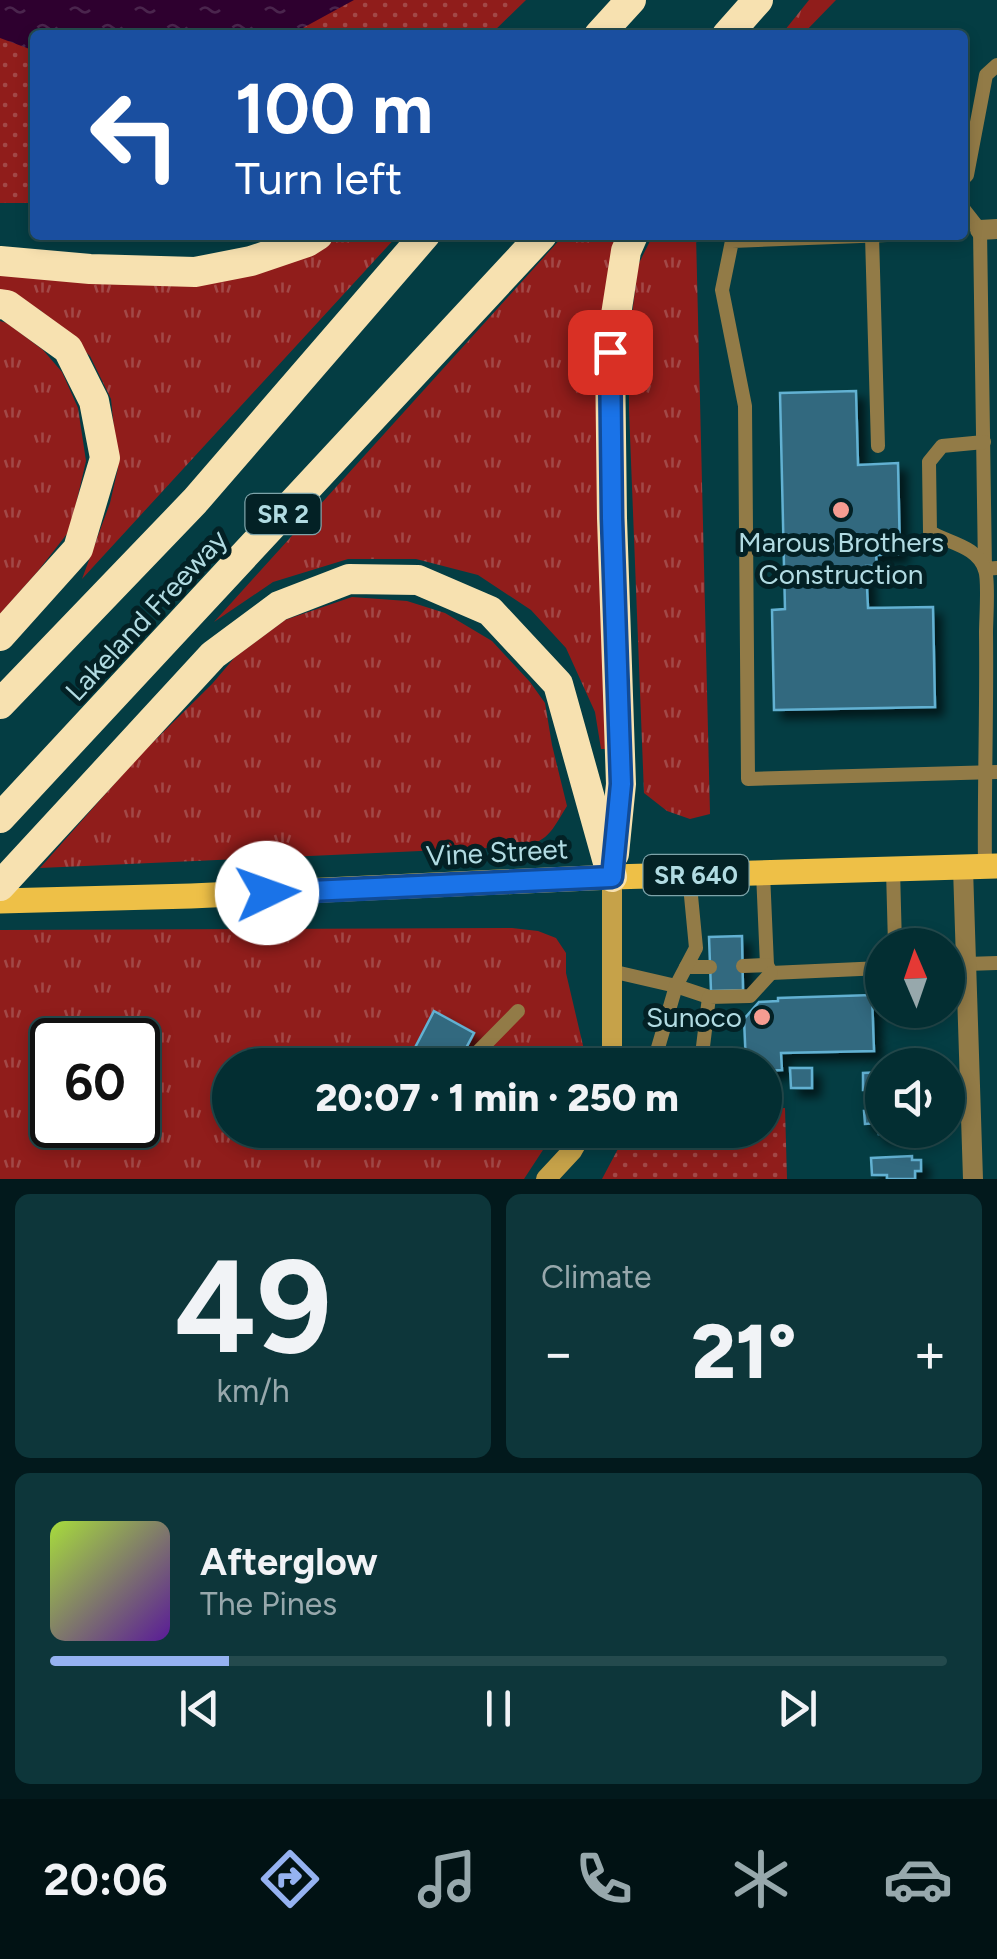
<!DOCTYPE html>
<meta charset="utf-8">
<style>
:root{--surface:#032e32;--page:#0d363a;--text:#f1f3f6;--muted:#97a8ac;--line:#244a4d;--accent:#95b2f1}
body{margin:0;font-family:Figtree,sans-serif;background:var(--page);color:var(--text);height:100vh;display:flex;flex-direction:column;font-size:38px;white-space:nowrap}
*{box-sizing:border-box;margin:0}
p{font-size:32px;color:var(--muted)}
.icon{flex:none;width:55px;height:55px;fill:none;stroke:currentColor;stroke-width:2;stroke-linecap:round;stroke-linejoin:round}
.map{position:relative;height:1179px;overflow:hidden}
.panel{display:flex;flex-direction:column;gap:15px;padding:15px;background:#02191c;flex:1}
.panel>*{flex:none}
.top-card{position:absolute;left:30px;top:30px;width:938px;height:210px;border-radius:10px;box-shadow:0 5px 15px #0003,0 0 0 2px var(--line);background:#1a4fa0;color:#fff;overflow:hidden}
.needle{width:65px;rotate:358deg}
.controls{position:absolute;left:865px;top:928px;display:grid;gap:20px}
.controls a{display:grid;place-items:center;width:100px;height:100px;border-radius:50%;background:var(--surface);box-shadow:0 5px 15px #0003,0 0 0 2px var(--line);font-size:50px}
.speed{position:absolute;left:30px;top:1018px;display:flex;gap:20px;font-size:50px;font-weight:700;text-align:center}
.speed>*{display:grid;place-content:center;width:130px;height:130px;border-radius:50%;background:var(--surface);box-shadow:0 5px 15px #0003,0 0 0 2px var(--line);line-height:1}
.speed .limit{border:5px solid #111;border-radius:15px;background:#fff;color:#111}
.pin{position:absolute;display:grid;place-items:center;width:85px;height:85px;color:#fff;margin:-42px;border-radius:20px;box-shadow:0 5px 15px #0006}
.me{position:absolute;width:110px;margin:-55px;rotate:87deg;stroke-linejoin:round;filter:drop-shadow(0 0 8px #0008)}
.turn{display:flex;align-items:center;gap:35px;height:210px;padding:0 40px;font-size:45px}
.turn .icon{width:130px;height:130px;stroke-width:2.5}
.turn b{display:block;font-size:70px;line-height:85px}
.big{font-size:75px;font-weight:800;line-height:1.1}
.panel .widget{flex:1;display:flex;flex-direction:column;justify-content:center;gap:15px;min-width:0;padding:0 35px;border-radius:15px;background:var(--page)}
.panel .dial{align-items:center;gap:0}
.dial b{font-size:130px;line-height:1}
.song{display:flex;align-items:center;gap:30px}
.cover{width:120px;height:120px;border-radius:15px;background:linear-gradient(135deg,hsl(80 70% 55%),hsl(270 70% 35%))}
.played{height:10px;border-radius:5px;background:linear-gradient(90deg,var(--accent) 20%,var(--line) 20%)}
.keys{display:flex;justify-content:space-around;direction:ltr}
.heat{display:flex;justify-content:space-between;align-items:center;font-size:55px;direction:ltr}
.panel .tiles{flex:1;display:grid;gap:15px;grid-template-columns:1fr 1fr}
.widget:last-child{grid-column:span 2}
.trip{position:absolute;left:212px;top:1048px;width:570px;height:100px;border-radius:50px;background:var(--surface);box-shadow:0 5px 15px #0003,0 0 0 2px var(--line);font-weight:800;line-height:100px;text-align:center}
.tab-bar{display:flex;height:160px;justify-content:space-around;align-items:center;background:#011214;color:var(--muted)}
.tab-bar .icon{width:70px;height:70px}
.tab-bar .on{color:var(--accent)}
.tab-bar b{font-size:45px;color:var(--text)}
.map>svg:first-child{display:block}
.grass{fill:url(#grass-tufts);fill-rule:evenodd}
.park{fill:url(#park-dots)}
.water{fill:url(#water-ripples)}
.building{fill:#32697f;stroke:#62b1d2;stroke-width:2.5;filter:url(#shadow)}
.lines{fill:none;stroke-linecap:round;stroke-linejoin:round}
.lane{stroke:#927b47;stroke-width:14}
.street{stroke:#927b47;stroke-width:20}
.secondary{stroke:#c6a249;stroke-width:20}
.primary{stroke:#eec047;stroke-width:25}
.highway{stroke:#f7e1b0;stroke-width:30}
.route-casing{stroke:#114b97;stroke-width:25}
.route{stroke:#1a73e8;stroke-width:18}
.poi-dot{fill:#f59c91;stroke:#032125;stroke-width:4}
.labels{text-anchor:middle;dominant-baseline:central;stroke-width:10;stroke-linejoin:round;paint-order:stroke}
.shield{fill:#032125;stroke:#7da3a9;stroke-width:2.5}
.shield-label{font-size:25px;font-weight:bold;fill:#b1dbe2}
.poi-label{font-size:28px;fill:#b1dbe2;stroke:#032125}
.street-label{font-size:28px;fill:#b1dbe2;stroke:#032125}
</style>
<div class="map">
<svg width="997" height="1179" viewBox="0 0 997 1179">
<defs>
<pattern id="grass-tufts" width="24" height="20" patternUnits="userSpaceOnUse" patternTransform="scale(2.5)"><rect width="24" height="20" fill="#901d1b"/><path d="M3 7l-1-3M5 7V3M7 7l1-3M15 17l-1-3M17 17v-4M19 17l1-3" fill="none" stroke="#a24847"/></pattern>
<pattern id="park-dots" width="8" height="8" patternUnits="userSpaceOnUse" patternTransform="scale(2.5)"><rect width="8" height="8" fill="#901d1b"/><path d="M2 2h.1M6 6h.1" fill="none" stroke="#a24847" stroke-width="1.8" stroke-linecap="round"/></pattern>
<pattern id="water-ripples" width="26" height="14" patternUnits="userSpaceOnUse" patternTransform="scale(2.5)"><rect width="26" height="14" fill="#2e002f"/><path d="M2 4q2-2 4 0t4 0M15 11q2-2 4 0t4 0" fill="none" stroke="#4a254d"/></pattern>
<filter id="shadow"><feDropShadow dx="8" dy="8" stdDeviation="5" flood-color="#0009"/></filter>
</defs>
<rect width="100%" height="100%" fill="#043d43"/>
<g class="grass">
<polygon points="809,0 836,0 802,35 781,35"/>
<polygon points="333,235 398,235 82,579 110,503 118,468 111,399 90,356 40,310 0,292 0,270 96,281"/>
<polygon points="564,235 622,235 609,749 601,749 595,712 566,648 531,610 478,575 416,559 348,559 273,582 214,622"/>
<polygon points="653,235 696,235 710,814 690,819 667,811 644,793 629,410 629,340 638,265"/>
<polygon points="0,321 7,323 43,350 62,372 78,408 86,461 70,530 38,571 0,614"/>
<path d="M352,597L407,601L445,613L492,641L530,682L545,703L552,745L567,806C548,837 547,844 509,847L40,868L139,756L212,684L235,657L285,620Z"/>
<path d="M512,928L538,931L556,938L566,953V973L585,1054L583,1065H230V1130H556L524,1179H0V930ZM52,1040H138V1125H52Z"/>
</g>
<g class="park">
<polygon points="0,0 526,0 490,35 35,35 35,203 0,203"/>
<polygon points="785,1108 787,1179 602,1179 628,1130 765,1130 765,1109"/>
</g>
<polygon class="water" points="0,0 354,0 290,35 35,35 35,51 0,38"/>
<g class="building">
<polygon points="856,391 858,465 898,463 900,554 876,555 877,566 866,566 868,608 933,607 935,707 774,710 772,610 785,609 780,393"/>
<polygon points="742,936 743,990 711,991 709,937"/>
<polygon points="872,995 874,1051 781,1053 782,1070 765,1071 765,1065 746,1065 744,1019 759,1002 778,1001 778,998"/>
<polygon points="434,1011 474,1033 457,1065 406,1065"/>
<polygon points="790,1068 812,1068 812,1088 791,1088"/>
<polygon points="882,1072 882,1097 870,1097 870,1090 863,1090 863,1073"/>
<polygon points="882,1110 882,1130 912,1130 912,1132 879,1134 878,1123 865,1124 864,1111"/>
<polygon points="912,1156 912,1160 921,1160 921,1171 915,1171 915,1179 887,1179 887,1175 872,1175 871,1158"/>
</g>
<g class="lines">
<g class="lane">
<polyline points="962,180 967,175 986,75 997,65"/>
<polyline points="962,207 980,230 985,569 997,568"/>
<polyline points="887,235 732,241 722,290 745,406 748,779 997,772"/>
<polyline points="872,236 878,446"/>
<path d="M984,442L942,446L929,462L930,532C948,543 978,546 985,570C989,580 986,619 986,633C987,711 984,789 985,867"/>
<polyline points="893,870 895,945"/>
<polyline points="763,873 767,965 771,973 882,968"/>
<polyline points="966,964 997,963"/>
<polyline points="743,966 767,965"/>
<polyline points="686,967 710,967"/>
<polyline points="611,971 676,986 709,997"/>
<polyline points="387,1065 390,1055"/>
<polyline points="465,1065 518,1011"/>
<polyline points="653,1065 676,986 696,948 689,875"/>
<polyline points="681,1065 701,1063 709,997 750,996 771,973"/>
<path d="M393,1130C405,1136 419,1140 429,1130"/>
</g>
<g class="street">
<polyline points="980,230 997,229"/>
<polyline points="963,868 973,1179"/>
</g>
<g class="secondary">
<polyline points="609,1065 612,1057 612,877"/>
<polyline points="546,1179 572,1151 584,1130"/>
</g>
<polyline class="primary" points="0,901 191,896 612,877 997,866"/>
<g class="highway">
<polyline points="599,35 631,0"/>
<polyline points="727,35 758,0"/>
<polyline points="0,261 90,269 195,272 251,261 307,242 318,235"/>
<polyline points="0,304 7,305 68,349 94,401 105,458 78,549 0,636"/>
<polyline points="0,704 195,501 425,235"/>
<polyline points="0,818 542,235"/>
<polyline points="614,854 621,784 612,518 610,353 626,251 633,235"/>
<polyline points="0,886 213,655 279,606 349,579 418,580 490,611 558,684 612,877"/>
</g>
</g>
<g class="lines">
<defs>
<polyline id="route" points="267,893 612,877 621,784 612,518 610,352"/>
</defs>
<use href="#route" class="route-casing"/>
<use href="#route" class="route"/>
</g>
<g class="poi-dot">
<circle cx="841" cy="510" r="10"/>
<circle cx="762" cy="1017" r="10"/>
</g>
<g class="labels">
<g class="shield">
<rect x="245.5" y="494" width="75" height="40" rx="8"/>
<rect x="643.5" y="855" width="105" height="40" rx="8"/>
</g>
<g class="shield-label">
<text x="283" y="514">SR 2</text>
<text x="696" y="875">SR 640</text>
</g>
<g class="poi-label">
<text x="841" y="542">Marous Brothers<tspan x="841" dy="32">Construction</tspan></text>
<text x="742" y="1017" text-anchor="end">Sunoco</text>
</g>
<g class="street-label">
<text transform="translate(146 615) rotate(-47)">Lakeland Freeway</text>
<text transform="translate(497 852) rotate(-3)">Vine Street</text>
</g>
</g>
</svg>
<div class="controls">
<a><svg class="needle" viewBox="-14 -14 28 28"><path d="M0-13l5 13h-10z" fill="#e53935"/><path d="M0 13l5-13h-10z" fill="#97a8ac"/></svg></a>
<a><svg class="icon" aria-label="sound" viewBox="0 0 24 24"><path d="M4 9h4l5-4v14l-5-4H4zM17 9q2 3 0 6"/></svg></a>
</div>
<div class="speed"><div class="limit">60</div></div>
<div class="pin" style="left:610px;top:352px;background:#d93025"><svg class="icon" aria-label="arrive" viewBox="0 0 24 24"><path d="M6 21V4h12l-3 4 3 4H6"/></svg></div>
<svg class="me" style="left:267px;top:893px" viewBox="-20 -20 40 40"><circle r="19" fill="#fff"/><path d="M0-13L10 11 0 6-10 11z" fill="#1a73e8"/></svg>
<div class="trip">20:07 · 1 min · 250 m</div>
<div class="top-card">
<div class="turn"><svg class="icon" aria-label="left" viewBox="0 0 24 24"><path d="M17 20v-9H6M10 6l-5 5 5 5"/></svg><div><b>100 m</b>Turn left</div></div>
</div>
</div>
<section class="panel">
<div class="tiles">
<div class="widget dial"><b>49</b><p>km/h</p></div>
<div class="widget"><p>Climate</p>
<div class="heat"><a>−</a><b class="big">21°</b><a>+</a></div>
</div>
<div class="widget">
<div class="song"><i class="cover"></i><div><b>Afterglow</b><p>The Pines</p></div></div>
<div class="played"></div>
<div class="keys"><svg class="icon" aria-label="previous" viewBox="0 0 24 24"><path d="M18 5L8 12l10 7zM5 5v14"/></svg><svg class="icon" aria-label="pause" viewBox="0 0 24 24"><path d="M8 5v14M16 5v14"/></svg><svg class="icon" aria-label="next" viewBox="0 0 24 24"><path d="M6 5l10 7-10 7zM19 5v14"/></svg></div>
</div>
</div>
</section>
<nav class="tab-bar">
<b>20:06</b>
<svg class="icon on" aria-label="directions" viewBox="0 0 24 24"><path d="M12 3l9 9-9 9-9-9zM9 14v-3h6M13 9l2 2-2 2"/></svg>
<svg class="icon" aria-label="music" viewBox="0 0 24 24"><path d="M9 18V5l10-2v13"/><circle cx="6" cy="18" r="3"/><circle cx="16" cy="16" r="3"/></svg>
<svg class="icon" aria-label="phone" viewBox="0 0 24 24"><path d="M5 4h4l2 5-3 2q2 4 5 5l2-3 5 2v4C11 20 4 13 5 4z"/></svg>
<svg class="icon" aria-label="climate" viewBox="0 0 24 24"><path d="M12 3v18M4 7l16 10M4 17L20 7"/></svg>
<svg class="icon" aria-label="car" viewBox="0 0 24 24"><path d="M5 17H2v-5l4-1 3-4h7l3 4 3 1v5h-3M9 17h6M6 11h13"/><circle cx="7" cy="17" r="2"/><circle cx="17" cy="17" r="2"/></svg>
</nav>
